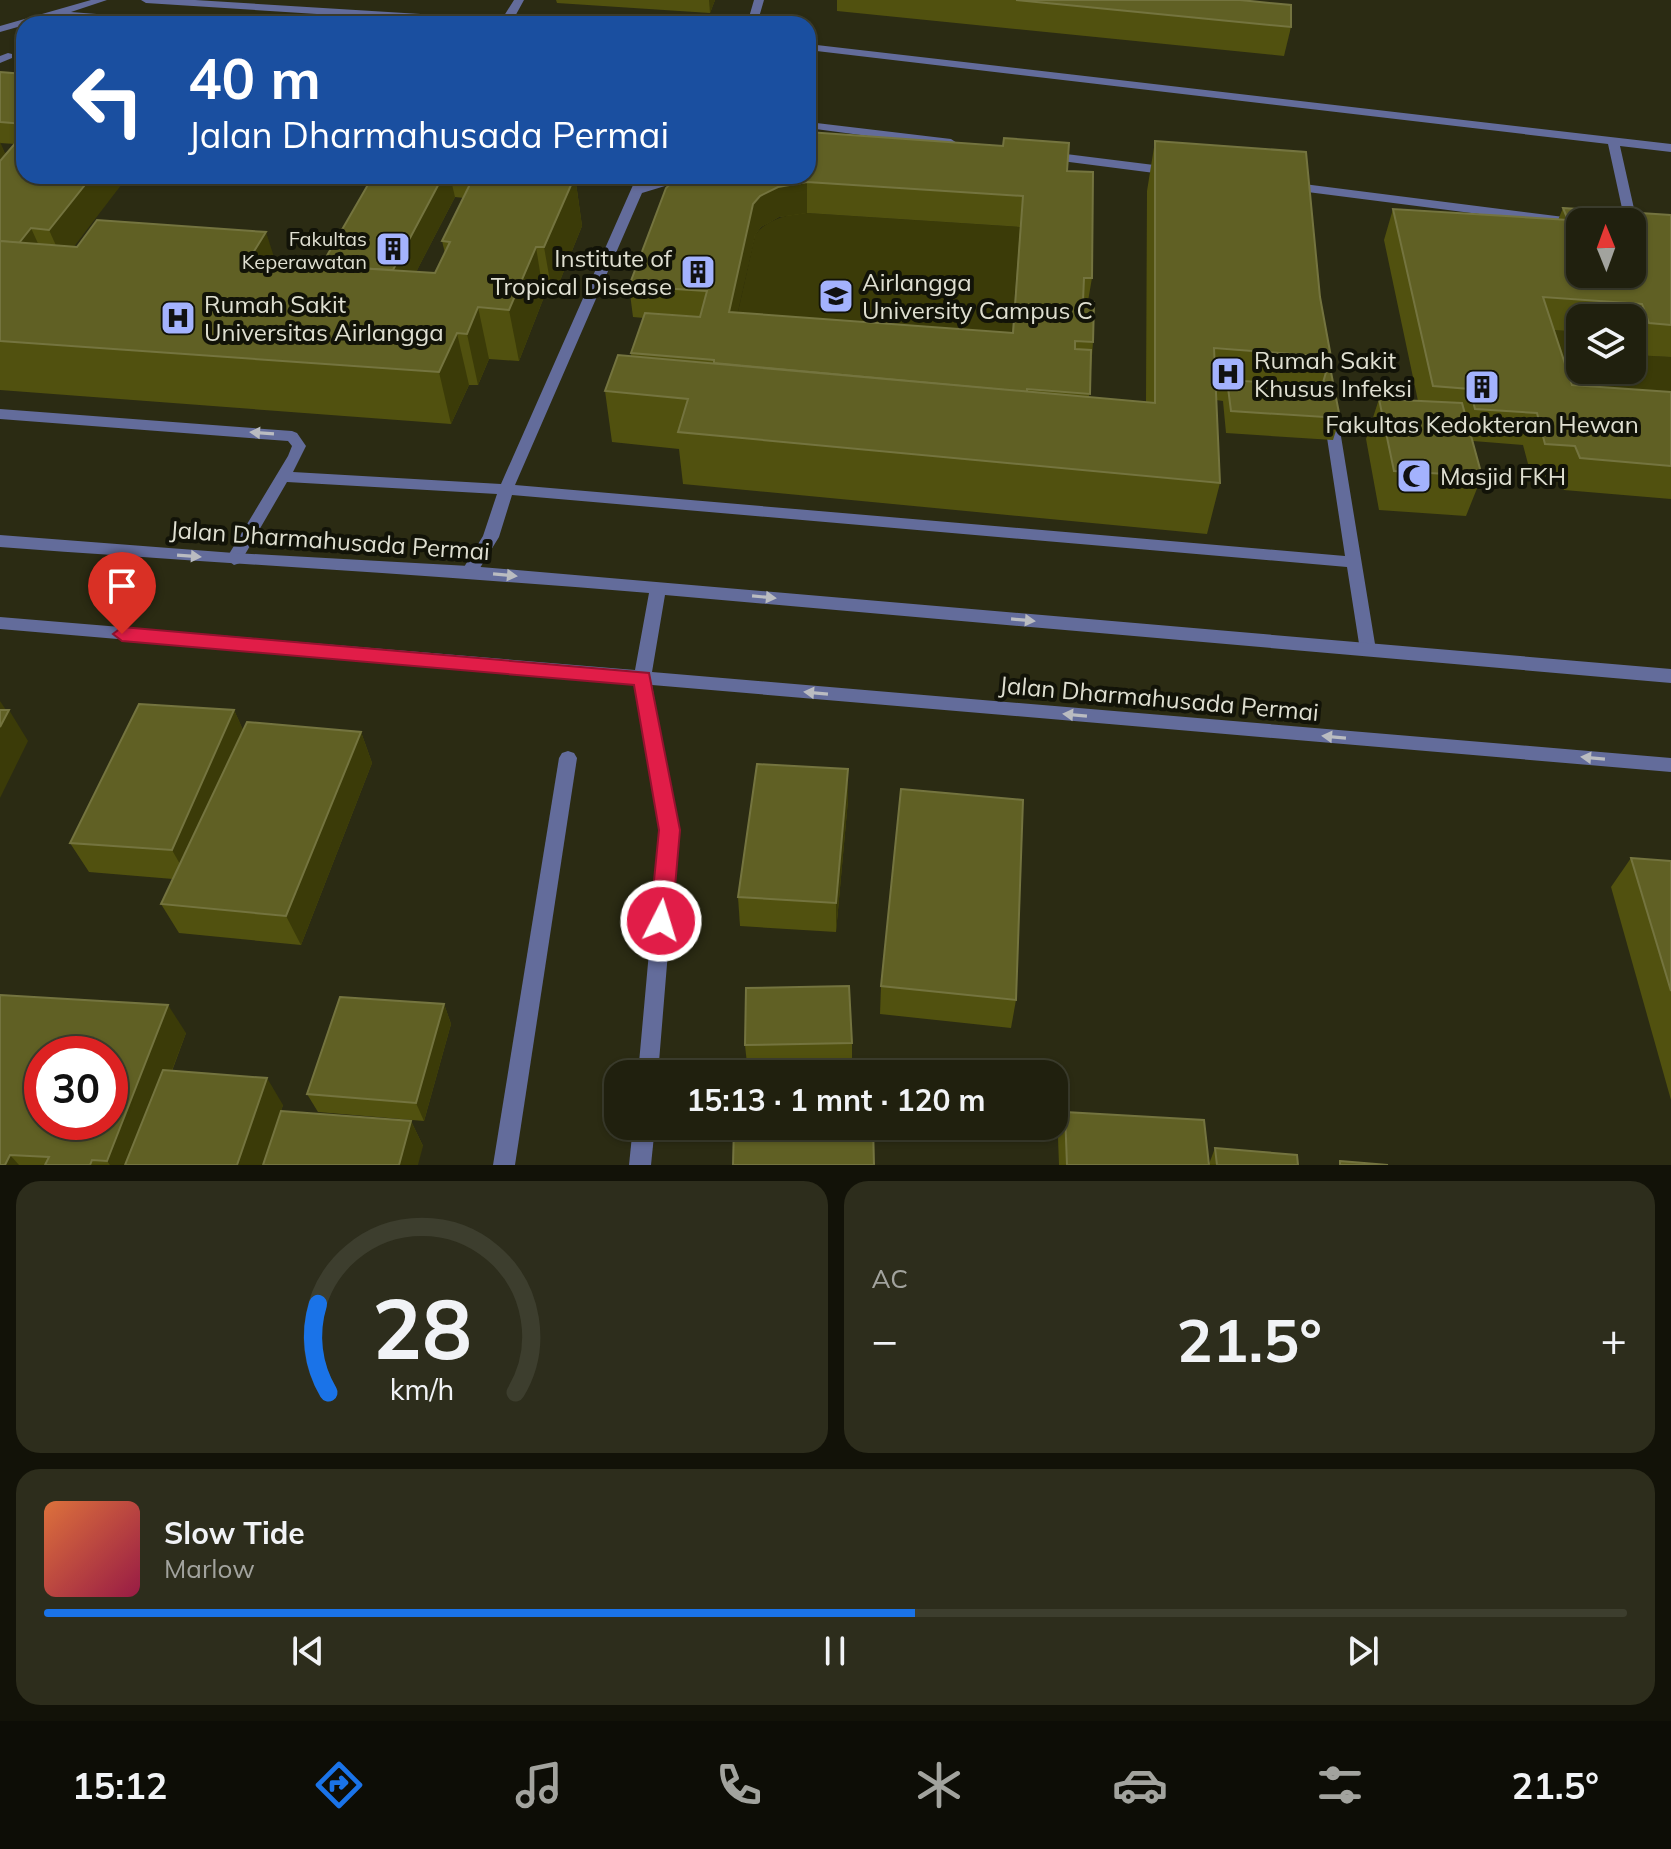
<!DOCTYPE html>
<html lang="id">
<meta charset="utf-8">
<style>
:root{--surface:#20200e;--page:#2d2d1c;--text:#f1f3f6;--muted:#a2a39e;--line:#3d3e2e;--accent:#1a73e8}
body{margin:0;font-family:Mulish,sans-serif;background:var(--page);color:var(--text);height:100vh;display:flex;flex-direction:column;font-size:30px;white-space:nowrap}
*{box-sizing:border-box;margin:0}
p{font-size:26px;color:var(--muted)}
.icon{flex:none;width:44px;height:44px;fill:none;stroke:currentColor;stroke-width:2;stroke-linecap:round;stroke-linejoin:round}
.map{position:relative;height:1165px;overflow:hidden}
.details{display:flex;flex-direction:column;gap:16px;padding:16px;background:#121208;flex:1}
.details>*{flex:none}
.hud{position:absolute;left:16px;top:16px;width:800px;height:168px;border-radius:24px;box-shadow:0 2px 6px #0004,0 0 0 2px var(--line);background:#1a4fa0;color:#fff;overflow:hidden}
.needle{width:52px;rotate:359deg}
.controls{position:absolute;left:1566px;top:208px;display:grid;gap:16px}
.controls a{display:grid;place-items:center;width:80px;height:80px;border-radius:16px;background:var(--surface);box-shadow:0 2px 6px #0004,0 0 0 2px var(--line);font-size:40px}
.speed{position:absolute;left:24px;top:1036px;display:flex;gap:16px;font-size:40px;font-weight:700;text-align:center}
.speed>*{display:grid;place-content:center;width:104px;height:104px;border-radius:50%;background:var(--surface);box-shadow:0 2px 6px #0004,0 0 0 2px var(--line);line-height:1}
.speed .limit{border:12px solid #d22;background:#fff;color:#111}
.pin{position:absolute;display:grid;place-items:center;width:68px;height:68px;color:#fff;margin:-82px -34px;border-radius:50% 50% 50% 0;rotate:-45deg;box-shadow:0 0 8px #0007}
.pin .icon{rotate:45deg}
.me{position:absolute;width:88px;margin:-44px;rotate:5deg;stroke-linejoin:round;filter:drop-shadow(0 0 6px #0008)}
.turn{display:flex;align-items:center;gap:28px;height:168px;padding:0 40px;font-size:36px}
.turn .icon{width:104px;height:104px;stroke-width:2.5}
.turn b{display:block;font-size:56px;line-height:68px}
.big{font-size:60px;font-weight:700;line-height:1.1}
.details .tile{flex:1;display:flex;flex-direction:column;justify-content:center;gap:12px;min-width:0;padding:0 28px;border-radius:24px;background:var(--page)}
.details .dial{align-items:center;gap:0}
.dial svg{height:208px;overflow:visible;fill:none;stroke:var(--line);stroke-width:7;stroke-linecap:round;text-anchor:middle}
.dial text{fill:var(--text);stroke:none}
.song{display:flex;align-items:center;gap:24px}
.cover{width:96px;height:96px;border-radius:12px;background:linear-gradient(135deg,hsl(20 70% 55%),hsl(340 70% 35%))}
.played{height:8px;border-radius:4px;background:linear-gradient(90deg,var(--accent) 55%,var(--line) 55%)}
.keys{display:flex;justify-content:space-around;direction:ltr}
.heat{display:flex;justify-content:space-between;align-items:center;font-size:44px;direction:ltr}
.details .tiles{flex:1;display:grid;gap:16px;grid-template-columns:1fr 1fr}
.tile:last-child{grid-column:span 2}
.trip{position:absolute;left:604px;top:1060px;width:464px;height:80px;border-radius:24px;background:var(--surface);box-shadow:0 2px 6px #0004,0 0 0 2px var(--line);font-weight:700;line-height:80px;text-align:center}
.menu{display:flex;height:128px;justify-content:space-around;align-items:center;background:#0d0d06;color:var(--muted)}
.menu .icon{width:56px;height:56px}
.menu .current{color:var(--accent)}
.menu b{font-size:36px;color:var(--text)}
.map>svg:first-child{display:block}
.green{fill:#3b3b08}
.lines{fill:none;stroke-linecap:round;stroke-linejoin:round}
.service{fill:#636c9b;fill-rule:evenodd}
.minor{fill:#636c9b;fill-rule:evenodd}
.wall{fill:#51510f;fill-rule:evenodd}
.shaded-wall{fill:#3b3b08}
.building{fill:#606024;stroke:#74743f;stroke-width:2;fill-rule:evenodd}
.oneway{fill:#babcc1}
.route{fill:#e11d48;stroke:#92132f;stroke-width:2}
.labels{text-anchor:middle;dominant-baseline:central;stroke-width:8;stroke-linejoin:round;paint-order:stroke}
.far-poi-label{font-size:20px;fill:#dfdfd1;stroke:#121308;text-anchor:end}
.poi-label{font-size:24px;fill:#dfdfd1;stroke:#121308;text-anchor:start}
.street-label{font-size:24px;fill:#dfdfd1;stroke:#121308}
</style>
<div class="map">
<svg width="1671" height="1165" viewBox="0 0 1671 1165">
<rect width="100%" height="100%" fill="#2b2b13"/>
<g class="green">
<path d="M807,213L1020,227L1009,365L731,343L755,235C767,219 788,214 807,213Z"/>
<polygon points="1530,328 1580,332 1580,370 1632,370 1632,349 1634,355 1671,357 1671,425 1558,416"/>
</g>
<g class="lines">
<g class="service">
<polygon points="91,0 107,0 71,12 186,21 191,24 144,24 53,17 0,32 0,26"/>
<polygon points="141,0 195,0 502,19 514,0 524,0 513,20 529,24 474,24 146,3"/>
<polygon points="754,0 764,0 757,24 747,24"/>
<polygon points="808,44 1671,144 1671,152 1620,146 1637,222 1632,226 1632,222 1625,222 1608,144 808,50"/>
<polygon points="8,53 12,54 12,58 0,63 0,56"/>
<polygon points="808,122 951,139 957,143 951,147 808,128"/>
<polygon points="1050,152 1170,167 1176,171 1170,175 1046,159 1046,153"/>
<polygon points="637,176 649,176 645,185 678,176 698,176 642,193 515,485 1345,556 1324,418 1331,413 1338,418 1376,650 1374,654 1362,654 1360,650 1347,567 512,495 499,537 475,576 469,578 461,572 483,536 497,494 287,482 240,563 234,565 226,559 288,456 292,446 288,441 0,419 0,409 292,431 297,433 306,446 293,472 501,484"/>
<polygon points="1288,182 1580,219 1586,222 1580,222 1580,227 1284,189 1282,186"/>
</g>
<g class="minor">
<path d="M0,535L234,553L469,566L1671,669V683L665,595L652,672L1671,758V772L652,685L678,830L658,1074H638L660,830L634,683L0,629V617L635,670L649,593C433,575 216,563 0,547Z"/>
<polygon points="568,751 574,753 577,758 515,1165 493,1165 559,758 562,753"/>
<polygon points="633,1126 655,1126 651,1165 629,1165"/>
</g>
</g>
<g class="wall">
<polygon points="556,0 715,0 710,13 557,3"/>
<polygon points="837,0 1240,0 1291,27 1284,56 837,11"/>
<path d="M0,72L24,74V176L74,246L321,266L373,176H575L582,226L553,298L544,297L519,361L489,359L478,385H469L451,424L0,390ZM0,143L15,144L5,154ZM455,197L464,198L442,241L445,253L435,273L416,272Z"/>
<path d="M1155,141L1320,297L1331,357L1329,362L1340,418L1333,440L1226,433L1223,401L1216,400L1220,483L1207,534L683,484L679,449L612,442L605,391L631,356V353L644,318L633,317L629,286L666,188L1067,171L1092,278L1088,301L1093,342L1089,397L1146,402L1147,191ZM807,213L1020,227L1012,333L737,313L755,235L761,227L779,217Z"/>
<polygon points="226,176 331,176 329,180 297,178 293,184 228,180"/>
<polygon points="1563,208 1671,215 1671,357 1634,355 1632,349 1632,318 1580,318 1580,332 1554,330 1572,385 1671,392 1671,499 1564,490 1560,478 1531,475 1523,445 1473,441 1482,476 1466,516 1379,510 1366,439 1379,399 1418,401 1384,240 1393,209 1558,220"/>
<polygon points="234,710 243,730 361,732 372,763 301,945 179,933 161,904 173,879 89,872 70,843"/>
<polygon points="848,769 848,800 836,932 740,926 738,897"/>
<polygon points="1631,858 1671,861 1671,1100 1611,887"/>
<polygon points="881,986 1016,1000 1011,1028 880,1014"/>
<polygon points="0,995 186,1033 172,1071 283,1105 281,1111 411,1121 423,1146 263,1165 0,1165"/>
<polygon points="444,1004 451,1024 424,1121 318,1112 307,1094"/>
<polygon points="852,1043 852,1062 747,1064 745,1045"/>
<polygon points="1065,1112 1209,1164 1215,1148 1298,1165 1059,1165 1058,1138"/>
</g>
<g class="shaded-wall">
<polygon points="709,0 715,0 710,13"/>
<polygon points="0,142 10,164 0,194"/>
<polygon points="92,176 128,176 63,261 49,230"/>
<polygon points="290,176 296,176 297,178 293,184"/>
<polygon points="443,176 450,176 455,197 399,305 391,274"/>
<polygon points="575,176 582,226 553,298 544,247"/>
<polygon points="807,182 807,213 779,217 761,227 755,235 731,343 729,312 753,204 760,196 778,187"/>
<polygon points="31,228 45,259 14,249"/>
<polygon points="266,232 282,282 248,261"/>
<polygon points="536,247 544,297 519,361 509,310"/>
<polygon points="478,307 489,359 478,385 467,334"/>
<polygon points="457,333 469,385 451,424 439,372"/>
<polygon points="0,701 8,713 9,710 28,741 0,798"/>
<polygon points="234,710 248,741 189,880 172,850"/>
<polygon points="361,732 372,763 301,945 286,916"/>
<polygon points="848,769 848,800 836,932 836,903"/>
<polygon points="444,1004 451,1024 424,1121 416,1103"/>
<polygon points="168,1005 186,1033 136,1165 110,1165 107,1161"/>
<polygon points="267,1078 283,1105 263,1165 237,1165"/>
<polygon points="411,1121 423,1146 418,1165 399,1165"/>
<polygon points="10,1155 19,1165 5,1165"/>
</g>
<g class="building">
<polygon points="1016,0 1240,0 1291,5 1291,27"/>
<polygon points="0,72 24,74 24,124 0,122"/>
<path d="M808,132L1003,146L1004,138L1069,143L1067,171L1093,172L1092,278H1084L1083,301L1094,302L1093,342L1075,341V349L1091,350L1090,394L1027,389V392L714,363V360L631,353L645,313L700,317L707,291L629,286L666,188L679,176H808ZM807,182L1023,196L1013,333L729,312L753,204L760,196L778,187Z"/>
<polygon points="24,133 24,176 92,176 49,230 31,228 19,243 0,241 0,161"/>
<polygon points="1155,141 1306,152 1320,297 1331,357 1214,348 1220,483 678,432 688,399 605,391 618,355 1155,403"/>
<polygon points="373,176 443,176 393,270 321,266"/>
<polygon points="474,176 575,176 544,247 536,247 509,310 478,307 467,334 457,333 439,372 0,341 0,241 77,247 97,220 266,232 248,261 435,273 450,242 442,241"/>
<path d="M1563,208L1671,215V325L1649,323L1642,304L1543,297L1572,385L1671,392V466L1580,458L1575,446L1545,444L1537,413L1475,409L1470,389L1433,386L1393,209L1568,220ZM1580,222H1632V274H1580Z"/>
<polygon points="1329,362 1340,418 1231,411 1227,380 1322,386"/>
<polygon points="1379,399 1462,403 1482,476 1394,471"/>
<polygon points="139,704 234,710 172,850 70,843"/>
<polygon points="0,710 9,710 0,727"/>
<polygon points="247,722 361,732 286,916 161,904"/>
<polygon points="757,764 848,769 836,903 738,897"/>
<polygon points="901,789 1023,800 1016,1000 881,986"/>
<polygon points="1631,858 1671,861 1671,991"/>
<polygon points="849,986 852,1043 745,1045 746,988"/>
<path d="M0,995L168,1005L107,1161L92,1160L90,1165H45L49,1157L10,1155L5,1165H0ZM42,1054H110V1122H42Z"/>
<polygon points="340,997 444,1004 416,1103 307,1094"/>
<polygon points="870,1062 871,1074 736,1074 736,1064"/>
<polygon points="163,1070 267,1078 237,1165 125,1165"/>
<polygon points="281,1111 411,1121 399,1165 263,1165"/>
<polygon points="1065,1112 1204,1120 1209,1165 1067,1165"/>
<polygon points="734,1126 873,1126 874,1165 733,1165"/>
<polygon points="1215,1148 1297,1155 1298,1165 1217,1165"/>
<polygon points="1340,1161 1388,1165 1340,1165"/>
</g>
<defs><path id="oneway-solid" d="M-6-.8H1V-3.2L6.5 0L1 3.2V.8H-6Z" transform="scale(2)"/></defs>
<g class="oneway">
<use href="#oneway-solid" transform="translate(262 433) rotate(-176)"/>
<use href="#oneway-solid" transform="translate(189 556) rotate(4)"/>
<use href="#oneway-solid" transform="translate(505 575) rotate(5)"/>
<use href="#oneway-solid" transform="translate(764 597) rotate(5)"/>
<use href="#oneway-solid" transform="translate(1023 620) rotate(5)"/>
<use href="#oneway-solid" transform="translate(816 693) rotate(-175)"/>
<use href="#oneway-solid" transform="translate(1075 715) rotate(-175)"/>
<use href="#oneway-solid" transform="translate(1334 737) rotate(-175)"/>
<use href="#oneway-solid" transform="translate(1593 758) rotate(-175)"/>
</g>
<polygon class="route" points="122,627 649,673 680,830 672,921 669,928 661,931 654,928 650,921 659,830 634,685 122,641 113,634"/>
<defs>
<symbol id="building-square" viewBox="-11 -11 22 22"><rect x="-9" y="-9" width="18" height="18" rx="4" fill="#a3b2fd" stroke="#121308"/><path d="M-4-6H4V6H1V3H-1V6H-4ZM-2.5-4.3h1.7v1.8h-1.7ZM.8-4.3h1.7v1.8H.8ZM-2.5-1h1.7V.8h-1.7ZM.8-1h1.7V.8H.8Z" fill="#111"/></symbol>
<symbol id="university-square" viewBox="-11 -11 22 22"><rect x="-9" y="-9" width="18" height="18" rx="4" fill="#a3b2fd" stroke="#121308"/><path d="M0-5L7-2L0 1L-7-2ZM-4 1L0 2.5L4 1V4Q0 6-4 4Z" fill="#111"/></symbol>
<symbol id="hospital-square" viewBox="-11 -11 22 22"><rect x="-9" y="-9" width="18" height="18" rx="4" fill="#a3b2fd" stroke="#121308"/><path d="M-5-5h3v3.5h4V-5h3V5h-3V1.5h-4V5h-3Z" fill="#111"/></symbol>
<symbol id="mosque-square" viewBox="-11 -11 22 22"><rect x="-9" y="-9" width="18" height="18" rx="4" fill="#a3b2fd" stroke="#121308"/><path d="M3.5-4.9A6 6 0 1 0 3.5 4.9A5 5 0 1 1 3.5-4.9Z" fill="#111"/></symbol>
</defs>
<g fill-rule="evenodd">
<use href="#building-square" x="373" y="229" width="40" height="40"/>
<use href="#building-square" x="678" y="252" width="40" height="40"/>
<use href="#university-square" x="816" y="276" width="40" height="40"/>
<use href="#hospital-square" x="158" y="298" width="40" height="40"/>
<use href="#hospital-square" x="1208" y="354" width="40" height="40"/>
<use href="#building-square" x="1462" y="367" width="40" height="40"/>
<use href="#mosque-square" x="1394" y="456" width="40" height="40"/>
</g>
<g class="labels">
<g class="far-poi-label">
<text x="367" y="238">Fakultas<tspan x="367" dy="23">Keperawatan</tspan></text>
</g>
<g class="poi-label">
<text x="672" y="258" text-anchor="end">Institute of<tspan x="672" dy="28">Tropical Disease</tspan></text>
<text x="862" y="282">Airlangga<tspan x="862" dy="28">University Campus C</tspan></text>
<text x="204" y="304">Rumah Sakit<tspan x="204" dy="28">Universitas Airlangga</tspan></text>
<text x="1254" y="360">Rumah Sakit<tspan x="1254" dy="28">Khusus Infeksi</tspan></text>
<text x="1482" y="424" text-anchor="middle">Fakultas Kedokteran Hewan</text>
<text x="1440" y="476">Masjid FKH</text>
</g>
<g class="street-label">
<text transform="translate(330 540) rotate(4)">Jalan Dharmahusada Permai</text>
<text transform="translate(1159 698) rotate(5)">Jalan Dharmahusada Permai</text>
</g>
</g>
</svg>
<div class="controls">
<a><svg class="needle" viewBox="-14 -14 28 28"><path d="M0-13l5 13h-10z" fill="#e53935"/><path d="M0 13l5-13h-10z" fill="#a2a39e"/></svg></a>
<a><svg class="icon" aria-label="layers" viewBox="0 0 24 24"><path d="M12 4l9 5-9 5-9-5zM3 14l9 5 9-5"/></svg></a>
</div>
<div class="speed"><div class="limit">30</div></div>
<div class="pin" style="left:122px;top:634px;background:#d93025"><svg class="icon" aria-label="arrive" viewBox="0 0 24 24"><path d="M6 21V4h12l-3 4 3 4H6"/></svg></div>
<svg class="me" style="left:661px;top:921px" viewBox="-20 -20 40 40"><circle r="17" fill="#e11d48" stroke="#fff" stroke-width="3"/><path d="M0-11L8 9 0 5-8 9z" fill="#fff"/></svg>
<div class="trip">15:13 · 1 mnt · 120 m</div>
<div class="hud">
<div class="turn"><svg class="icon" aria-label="left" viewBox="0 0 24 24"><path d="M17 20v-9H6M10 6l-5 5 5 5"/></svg><div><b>40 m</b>Jalan Dharmahusada Permai</div></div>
</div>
</div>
<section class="details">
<div class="tiles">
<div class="tile dial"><svg viewBox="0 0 100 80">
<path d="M14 69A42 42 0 1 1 86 69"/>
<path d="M14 69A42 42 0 0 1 10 35" stroke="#1a73e8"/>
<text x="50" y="56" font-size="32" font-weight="700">28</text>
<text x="50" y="72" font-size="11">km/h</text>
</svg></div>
<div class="tile"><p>AC</p>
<div class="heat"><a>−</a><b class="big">21.5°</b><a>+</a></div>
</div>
<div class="tile">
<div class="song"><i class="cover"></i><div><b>Slow Tide</b><p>Marlow</p></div></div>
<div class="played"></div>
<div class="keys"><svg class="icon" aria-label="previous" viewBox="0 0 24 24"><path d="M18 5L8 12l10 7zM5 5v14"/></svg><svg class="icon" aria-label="pause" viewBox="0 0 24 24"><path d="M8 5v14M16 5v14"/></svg><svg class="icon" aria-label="next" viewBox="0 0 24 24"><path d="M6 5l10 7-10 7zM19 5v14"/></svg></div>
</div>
</div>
</section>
<nav class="menu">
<b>15:12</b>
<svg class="icon current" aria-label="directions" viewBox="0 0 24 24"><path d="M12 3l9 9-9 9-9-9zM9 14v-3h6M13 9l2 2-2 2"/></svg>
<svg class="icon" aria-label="music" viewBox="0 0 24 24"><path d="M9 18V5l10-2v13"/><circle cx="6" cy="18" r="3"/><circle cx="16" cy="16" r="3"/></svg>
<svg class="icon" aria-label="phone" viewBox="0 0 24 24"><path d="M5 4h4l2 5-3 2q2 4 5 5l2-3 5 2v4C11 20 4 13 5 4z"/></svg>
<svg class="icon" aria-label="climate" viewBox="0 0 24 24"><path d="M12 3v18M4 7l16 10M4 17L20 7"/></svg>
<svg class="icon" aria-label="car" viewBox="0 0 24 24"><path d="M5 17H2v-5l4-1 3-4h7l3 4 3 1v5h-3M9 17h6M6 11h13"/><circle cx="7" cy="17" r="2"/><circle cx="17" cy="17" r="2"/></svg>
<svg class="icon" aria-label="filters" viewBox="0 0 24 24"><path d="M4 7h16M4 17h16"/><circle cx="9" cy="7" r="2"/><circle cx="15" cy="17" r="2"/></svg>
<b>21.5°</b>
</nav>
